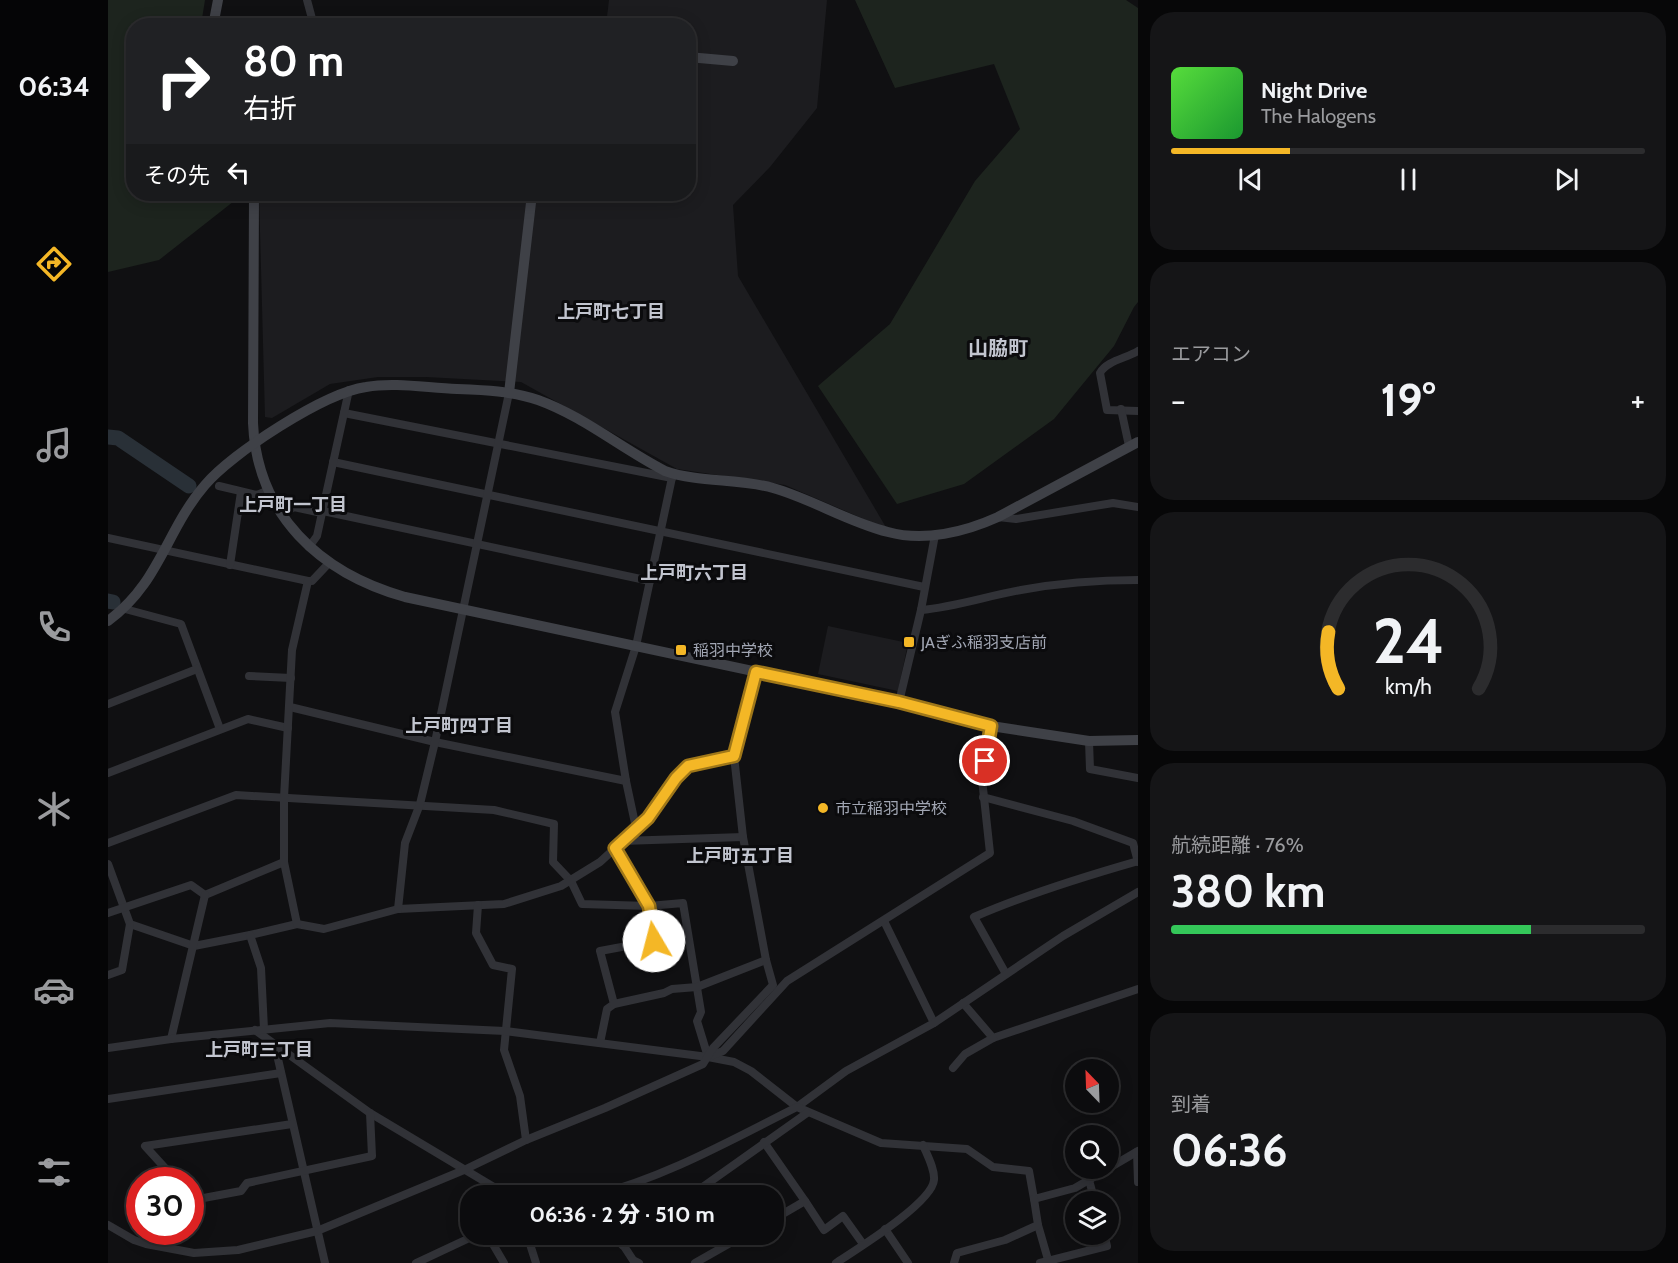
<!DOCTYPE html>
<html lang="ja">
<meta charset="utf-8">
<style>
:root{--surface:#0c0c0e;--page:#151517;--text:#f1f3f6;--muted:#9a9b9e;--line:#2c2c2e;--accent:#f4b726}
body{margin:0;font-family:Cabin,"Noto Sans JP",sans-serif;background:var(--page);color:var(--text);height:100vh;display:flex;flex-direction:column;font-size:22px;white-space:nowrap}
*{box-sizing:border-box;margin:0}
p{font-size:20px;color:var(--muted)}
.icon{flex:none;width:33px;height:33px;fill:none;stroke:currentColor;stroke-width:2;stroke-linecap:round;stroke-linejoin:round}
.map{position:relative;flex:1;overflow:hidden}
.side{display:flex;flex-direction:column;gap:12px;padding:12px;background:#070708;width:540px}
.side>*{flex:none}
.banner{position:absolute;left:18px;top:18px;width:570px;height:183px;border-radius:24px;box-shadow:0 3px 15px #0003,0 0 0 2px var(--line);background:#202124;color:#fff;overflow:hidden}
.needle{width:39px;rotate:337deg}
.tools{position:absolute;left:957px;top:1059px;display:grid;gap:12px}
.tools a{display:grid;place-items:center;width:54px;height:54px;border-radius:50%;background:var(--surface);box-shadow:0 3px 15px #0003,0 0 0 2px var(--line);font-size:30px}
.speed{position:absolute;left:18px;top:1167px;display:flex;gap:12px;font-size:30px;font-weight:700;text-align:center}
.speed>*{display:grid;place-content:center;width:78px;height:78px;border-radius:50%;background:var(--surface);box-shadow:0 3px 15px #0003,0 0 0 2px var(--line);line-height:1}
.speed .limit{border:9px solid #d22;background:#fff;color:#111}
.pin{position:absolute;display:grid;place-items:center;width:51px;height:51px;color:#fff;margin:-26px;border:3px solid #fff;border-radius:50%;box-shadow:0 2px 6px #0007}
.me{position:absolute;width:66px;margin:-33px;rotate:352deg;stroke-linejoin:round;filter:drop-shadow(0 0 4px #0008)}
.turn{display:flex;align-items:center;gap:21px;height:126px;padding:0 18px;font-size:27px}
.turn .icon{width:78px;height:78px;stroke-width:2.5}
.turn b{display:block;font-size:42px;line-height:51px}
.then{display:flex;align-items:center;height:57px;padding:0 18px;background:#0003;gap:12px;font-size:22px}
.big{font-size:45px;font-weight:800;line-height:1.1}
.side .card{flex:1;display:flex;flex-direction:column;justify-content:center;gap:9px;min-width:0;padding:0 21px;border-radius:24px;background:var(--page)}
.side .dial{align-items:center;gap:0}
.dial svg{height:156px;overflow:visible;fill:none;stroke:var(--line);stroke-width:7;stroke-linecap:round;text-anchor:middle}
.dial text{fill:var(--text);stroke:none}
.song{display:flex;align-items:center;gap:18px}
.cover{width:72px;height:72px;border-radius:9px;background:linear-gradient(135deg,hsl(110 70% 55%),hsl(130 70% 35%))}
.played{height:6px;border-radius:3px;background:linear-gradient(90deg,var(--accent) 25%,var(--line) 25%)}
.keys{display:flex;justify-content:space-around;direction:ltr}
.heat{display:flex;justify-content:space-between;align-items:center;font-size:33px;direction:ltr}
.charge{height:9px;border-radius:4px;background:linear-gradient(90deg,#34c759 76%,var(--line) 0)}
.trip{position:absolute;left:352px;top:1185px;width:324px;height:60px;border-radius:24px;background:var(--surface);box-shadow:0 3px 15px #0003,0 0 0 2px var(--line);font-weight:800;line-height:60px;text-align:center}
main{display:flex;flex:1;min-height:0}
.menu{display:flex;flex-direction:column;width:108px;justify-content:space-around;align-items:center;background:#050506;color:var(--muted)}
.menu .icon{width:42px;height:42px}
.menu .active{color:var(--accent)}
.menu b{font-size:27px;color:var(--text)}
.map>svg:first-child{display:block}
.built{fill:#1c1c1f}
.green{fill:#1d241e}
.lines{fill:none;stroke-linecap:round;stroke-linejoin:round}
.river{stroke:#293037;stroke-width:15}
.street{stroke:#313237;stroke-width:8}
.secondary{stroke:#3f4147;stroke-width:10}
.route-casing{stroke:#9f7719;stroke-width:15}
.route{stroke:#f4b726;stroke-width:10}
.poi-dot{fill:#f4b726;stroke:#0b0b0d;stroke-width:2}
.labels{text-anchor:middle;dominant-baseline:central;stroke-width:6;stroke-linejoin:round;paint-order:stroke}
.poi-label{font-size:16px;fill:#a1a6b3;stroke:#0b0b0d;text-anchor:start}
.neighbourhood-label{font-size:18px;font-weight:bold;fill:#c2c5cf;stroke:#0b0b0d}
.quarter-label{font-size:20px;font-weight:bold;fill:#c2c5cf;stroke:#0b0b0d}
</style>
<main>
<nav class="menu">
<b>06:34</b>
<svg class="icon active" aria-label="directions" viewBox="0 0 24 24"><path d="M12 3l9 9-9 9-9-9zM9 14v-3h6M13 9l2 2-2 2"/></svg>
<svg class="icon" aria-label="music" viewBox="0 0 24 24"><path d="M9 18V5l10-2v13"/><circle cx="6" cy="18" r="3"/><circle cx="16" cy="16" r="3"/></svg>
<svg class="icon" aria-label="phone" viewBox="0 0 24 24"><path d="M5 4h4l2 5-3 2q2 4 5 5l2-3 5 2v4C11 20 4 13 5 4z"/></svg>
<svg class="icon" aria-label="climate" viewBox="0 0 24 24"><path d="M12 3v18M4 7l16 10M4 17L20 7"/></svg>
<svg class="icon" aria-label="car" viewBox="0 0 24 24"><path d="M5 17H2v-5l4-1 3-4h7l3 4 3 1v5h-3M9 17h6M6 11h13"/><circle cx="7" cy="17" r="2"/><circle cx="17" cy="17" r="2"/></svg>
<svg class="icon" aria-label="filters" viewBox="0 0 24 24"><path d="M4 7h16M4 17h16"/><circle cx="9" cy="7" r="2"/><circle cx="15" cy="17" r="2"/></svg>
</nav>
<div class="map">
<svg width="1030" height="1263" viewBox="0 0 1030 1263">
<rect width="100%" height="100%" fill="#101012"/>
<g class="built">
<polygon points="501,0 719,0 709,108 662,167 625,205 630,276 779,529 677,485 569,469 413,382 318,377 270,377 222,384 164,418 157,417 151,194 580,194 580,26 498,25"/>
<polygon points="720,626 800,643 790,691 710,674"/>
</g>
<g class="green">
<polygon points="0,0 97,0 93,25 26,26 26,194 135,194 51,260 0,272"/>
<polygon points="747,0 1018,0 1030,8 1030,302 1026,307 1006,346 946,419 856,484 789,504 710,386 782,324 867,181 912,129 886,64 787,88"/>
</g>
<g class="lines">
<g class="river">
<polyline points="0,437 10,438 81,486"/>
<polyline points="0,601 5,602"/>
</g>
<g class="street">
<polyline points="199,0 206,26"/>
<path d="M1030,351C1019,358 998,361 992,373L999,410L1030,411"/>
<polyline points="1013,409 1021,446"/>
<polyline points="236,413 564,478"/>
<polyline points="225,462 816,587"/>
<polyline points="111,486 149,495 161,490"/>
<polyline points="215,511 542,581"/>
<polyline points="174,515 186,507 214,513 241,390"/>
<polyline points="890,517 908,519 1005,503 1030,507"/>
<polyline points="0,538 200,581 204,581 221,563"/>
<polyline points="201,547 209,536 214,513"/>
<polyline points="122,565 133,492"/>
<polyline points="17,609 73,624 112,729"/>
<path d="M813,610C847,607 879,596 913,590C951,583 992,580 1030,580"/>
<polyline points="141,676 183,678"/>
<polyline points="791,702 813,610 827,535"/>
<polyline points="0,704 89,669"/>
<polyline points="182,707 327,742 518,781"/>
<polyline points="981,741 982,769 1030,778"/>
<polyline points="0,773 140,719 180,728"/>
<polyline points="875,797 965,821 1025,843 1030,862"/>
<polyline points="528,828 518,781 507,712 528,646 565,473"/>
<polyline points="514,841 635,837"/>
<polyline points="0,843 128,795 386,810 446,824 445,862 463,881 474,904 541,906 546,941 492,951 506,1004 499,1009 492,1043"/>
<polyline points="507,848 541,906 575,903 593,1012 589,1021 600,1057"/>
<polyline points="0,864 22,924 86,946 142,935 189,924 216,929 290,909 396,904 453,886 492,862 540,818 568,778 580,766 626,756"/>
<polyline points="97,895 176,862"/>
<polyline points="370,905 368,933 385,965 404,969 396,1050 412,1096 418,1140"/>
<polyline points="290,909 297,843 312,804 327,742 401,393"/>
<polyline points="0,913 83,885 97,895"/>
<polyline points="776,921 826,1023"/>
<polyline points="189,924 176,862 176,798 184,650 200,581"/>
<polyline points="142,935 153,968 156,1029"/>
<path d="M898,974L866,917C919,894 974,877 1030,861"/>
<polyline points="0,975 14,970 22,924"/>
<polyline points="855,1003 885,1038 1030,989"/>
<polyline points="506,1004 556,993 564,989 589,987 658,960"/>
<polyline points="147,1030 262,1113 401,1196"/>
<polyline points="63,1039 97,895"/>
<polyline points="167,1046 217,1263"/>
<polyline points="0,1048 63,1039 222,1023 397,1031 600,1057 626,1062 643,1071 689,1107 738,1071 826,1023 955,936 1030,892"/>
<polyline points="600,1057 615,1051 679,981 882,853 874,779 883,726"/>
<polyline points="845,1068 857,1054 885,1038"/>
<polyline points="0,1099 173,1073"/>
<polyline points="656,1142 697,1201"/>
<polyline points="1029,1152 1030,1182"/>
<polyline points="68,1180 37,1146 184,1124"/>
<polyline points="981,1180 987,1202"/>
<path d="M484,1196C556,1178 623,1140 689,1107L773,1143L859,1149L885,1167L921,1171L926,1199L967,1188L1030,1151"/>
<polyline points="582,1196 699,1113"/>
<polyline points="82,1197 85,1200 133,1191 139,1183 264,1156 262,1113"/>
<polyline points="666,1219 697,1201 716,1230 735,1216 755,1244"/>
<polyline points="0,1225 26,1240 38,1244 86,1253 130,1250 209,1231 356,1170 418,1140 497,1108 595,1064 605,1048 665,985 658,960 635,837 626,756 648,672"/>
<polyline points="930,1225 941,1263"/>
<polyline points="777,1229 800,1263"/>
<polyline points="379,1234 396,1263"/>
<polyline points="421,1234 421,1241 428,1263"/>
<polyline points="508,1234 525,1260 531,1263"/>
<polyline points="514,1245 529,1234"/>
<polyline points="308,1263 370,1234"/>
<polyline points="587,1263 638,1234"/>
<path d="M728,1263C749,1249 824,1203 826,1180C827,1169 819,1155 815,1145"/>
<polyline points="846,1263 849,1253 897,1240 930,1225 926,1199"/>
<polyline points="932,1263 999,1246 996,1234"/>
</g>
<g class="secondary">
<polyline points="105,26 110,0"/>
<polyline points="580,57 625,61"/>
<path d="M146,194L145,423C149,515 212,573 297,597L791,702L883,726L981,741L1030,740"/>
<polyline points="401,393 424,194"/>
<path d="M0,621C52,583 58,530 97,485C124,453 216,393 258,387C287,382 319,388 349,389C376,390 404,391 430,400C475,416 514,449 557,471C591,483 630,478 665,488C704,499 740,522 780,532C816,542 857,532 890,517L1030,442"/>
</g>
</g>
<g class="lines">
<defs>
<polyline id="route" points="546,941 541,906 507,848 540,818 568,778 580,766 626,756 648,672 791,702 883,726 877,761"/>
</defs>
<use href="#route" class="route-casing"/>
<use href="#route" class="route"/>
</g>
<g class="poi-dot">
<rect x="795" y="636" width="12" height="12" rx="3"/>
<rect x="567" y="644" width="12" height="12" rx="3"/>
<circle cx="715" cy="808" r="6"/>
</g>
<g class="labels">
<g class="poi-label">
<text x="813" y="642">JAぎふ稲羽支店前</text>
<text x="585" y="650">稲羽中学校</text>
<text x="727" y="808">市立稲羽中学校</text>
</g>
<g class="neighbourhood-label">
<text x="503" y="312">上戸町七丁目</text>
<text x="185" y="505">上戸町一丁目</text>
<text x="586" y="573">上戸町六丁目</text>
<text x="351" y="726">上戸町四丁目</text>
<text x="632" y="856">上戸町五丁目</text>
<text x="151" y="1050">上戸町三丁目</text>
</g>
<g class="quarter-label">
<text x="890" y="348">山脇町</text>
</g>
</g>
</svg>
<div class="tools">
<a><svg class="needle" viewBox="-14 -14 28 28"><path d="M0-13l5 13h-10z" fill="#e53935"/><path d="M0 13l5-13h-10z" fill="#9a9b9e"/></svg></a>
<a><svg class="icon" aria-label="search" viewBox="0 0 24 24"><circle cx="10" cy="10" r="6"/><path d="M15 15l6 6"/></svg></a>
<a><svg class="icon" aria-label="layers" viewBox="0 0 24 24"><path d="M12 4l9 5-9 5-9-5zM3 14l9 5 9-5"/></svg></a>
</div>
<div class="speed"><div class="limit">30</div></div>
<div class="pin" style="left:877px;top:761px;background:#d93025"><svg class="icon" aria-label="arrive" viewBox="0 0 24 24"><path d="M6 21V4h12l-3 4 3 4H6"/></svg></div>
<svg class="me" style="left:546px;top:941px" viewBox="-20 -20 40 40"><circle r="19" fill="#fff"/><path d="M0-13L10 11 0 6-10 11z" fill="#f4b726"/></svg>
<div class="trip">06:36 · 2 分 · 510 m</div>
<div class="banner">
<div class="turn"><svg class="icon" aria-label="right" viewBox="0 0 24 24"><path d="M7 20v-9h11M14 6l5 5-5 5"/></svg><div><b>80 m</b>右折</div></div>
<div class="then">その先<svg class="icon" aria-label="left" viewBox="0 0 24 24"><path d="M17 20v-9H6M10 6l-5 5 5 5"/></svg></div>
</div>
</div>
<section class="side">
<div class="card">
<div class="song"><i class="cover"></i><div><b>Night Drive</b><p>The Halogens</p></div></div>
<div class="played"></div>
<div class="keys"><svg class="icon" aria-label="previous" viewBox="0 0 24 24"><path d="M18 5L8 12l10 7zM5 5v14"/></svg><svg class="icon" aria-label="pause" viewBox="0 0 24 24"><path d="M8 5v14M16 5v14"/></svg><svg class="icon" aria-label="next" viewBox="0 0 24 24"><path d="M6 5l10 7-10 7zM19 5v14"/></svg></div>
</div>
<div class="card"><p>エアコン</p>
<div class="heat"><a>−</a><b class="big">19°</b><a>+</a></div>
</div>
<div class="card dial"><svg viewBox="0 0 100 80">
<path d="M14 69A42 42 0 1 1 86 69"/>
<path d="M14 69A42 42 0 0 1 9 40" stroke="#f4b726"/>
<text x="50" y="56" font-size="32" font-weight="700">24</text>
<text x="50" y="72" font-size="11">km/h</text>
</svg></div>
<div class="card"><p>航続距離 · 76%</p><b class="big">380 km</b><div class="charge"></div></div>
<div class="card"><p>到着</p><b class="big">06:36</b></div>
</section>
</main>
